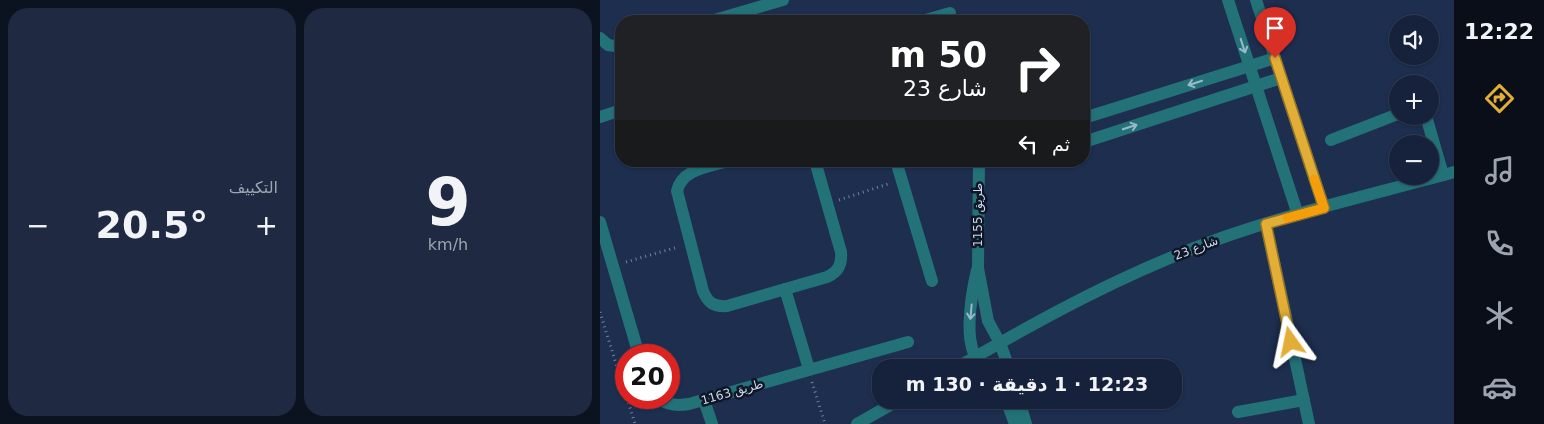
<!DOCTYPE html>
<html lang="ar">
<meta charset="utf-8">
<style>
:root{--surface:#16223b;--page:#1f2a42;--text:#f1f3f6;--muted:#9ea4af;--line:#353f55;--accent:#e3ae35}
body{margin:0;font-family:"DejaVu Sans",Vazirmatn,sans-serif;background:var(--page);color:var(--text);direction:rtl;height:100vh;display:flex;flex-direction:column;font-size:19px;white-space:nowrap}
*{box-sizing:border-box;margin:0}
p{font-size:16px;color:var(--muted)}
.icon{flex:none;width:28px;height:28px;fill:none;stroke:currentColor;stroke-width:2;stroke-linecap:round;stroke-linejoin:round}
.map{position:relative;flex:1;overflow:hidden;direction:ltr}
.sheet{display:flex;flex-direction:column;gap:8px;padding:8px;background:#0c1320;width:600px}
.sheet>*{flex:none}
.hud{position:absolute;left:15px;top:15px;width:475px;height:152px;border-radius:20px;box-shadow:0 1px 4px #0004,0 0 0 1px var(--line);direction:rtl;background:#202124;color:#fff;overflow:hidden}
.fabs{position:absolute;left:789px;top:15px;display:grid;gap:10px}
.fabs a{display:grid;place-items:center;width:50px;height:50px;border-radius:50%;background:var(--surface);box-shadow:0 1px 4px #0004,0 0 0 1px var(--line);font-size:25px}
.speed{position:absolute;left:15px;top:344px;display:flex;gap:10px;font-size:25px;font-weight:700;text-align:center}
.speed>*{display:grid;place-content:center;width:65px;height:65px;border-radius:50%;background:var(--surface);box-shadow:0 1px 4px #0004,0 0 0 1px var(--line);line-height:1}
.speed .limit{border:8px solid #d22;background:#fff;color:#111}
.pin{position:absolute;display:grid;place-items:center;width:42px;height:42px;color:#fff;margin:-51px -21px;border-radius:50% 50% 50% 0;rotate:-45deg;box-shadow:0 0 5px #0007}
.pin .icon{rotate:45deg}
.me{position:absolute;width:55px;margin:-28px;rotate:348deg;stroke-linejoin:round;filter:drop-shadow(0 0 4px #0008)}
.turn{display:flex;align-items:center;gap:18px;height:105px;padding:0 20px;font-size:22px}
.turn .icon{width:65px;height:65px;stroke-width:2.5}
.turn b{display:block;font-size:35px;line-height:42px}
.then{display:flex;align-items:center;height:48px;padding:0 20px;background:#0003;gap:10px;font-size:19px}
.big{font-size:38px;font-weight:600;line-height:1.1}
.sheet .tile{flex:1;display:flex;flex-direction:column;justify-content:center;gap:8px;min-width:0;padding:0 18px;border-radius:20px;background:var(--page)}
.sheet .dial{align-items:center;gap:0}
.dial b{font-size:65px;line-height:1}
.heat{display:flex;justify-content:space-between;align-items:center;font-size:28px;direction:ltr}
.sheet .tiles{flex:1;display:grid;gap:8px;grid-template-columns:repeat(2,1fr)}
.trip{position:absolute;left:272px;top:359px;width:310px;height:50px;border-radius:20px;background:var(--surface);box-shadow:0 1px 4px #0004,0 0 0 1px var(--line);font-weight:600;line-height:50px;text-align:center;direction:rtl}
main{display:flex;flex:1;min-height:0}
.menu{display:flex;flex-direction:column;width:90px;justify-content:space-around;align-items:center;background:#090e18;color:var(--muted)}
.menu .icon{width:35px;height:35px}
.menu .selected{color:var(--accent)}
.menu b{font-size:22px;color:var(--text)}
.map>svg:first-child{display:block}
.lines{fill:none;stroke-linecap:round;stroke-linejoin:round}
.path{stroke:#74829e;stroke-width:3;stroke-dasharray:1 4;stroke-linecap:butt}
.minor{stroke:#237278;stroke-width:12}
.oneway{stroke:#99b9cb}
.route-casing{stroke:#947122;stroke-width:12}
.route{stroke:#e3ae35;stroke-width:9}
.slow{stroke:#f59e0b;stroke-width:9}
.labels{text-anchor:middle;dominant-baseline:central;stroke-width:5;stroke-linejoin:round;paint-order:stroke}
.street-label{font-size:12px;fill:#ccd8ee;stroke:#0f1726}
</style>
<main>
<nav class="menu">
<b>12:22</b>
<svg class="icon selected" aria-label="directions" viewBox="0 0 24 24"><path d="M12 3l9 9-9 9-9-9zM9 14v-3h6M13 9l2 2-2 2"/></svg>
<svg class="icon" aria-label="music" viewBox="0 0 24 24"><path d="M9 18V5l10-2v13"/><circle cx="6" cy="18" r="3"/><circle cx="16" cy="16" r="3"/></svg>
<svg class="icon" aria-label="phone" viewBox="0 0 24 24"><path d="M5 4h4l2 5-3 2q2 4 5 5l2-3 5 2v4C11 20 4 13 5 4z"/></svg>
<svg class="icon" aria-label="climate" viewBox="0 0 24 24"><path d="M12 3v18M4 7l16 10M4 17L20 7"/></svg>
<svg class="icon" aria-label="car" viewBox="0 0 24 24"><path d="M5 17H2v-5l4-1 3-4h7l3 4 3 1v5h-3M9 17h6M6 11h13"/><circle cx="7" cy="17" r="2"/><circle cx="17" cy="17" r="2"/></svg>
</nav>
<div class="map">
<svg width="854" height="424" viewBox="0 0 854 424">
<rect width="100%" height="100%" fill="#1d2e4f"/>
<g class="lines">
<g class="path">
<polyline points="239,200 288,184"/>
<polyline points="26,262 78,247"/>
<polyline points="0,312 26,396"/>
<polyline points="212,382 225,424"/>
<polyline points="27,398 35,424"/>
</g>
<g class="minor">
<polyline points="628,0 698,215"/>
<polyline points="656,0 724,208"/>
<polyline points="111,21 183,0"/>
<polyline points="322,21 350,13"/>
<polyline points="0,38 8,45 21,47"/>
<polyline points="826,116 843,175"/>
<polyline points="0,117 21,110"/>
<polyline points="484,118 675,58"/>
<polyline points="731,140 798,114"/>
<polyline points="484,142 681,78"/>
<path d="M127,161C108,167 82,169 77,191L103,291C108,303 114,307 127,306L227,277C238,272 242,265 241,252L215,161"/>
<polyline points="296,161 332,281"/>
<polyline points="379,161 378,268 388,321 400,343 409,368"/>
<polyline points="0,222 39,355"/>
<polyline points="666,224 709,424"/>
<path d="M377,270C372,291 366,327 372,348C374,356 379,361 384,368"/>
<polyline points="185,289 209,369"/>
<path d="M356,368C444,317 528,271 624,237C699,211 778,193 854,172"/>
<path d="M57,398C68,405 77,406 89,404L308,342"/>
<polyline points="104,400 112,424"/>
<polyline points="406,400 415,424"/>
<polyline points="419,400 426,424"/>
<polyline points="638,412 704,400"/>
<polyline points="257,424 299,400"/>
</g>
</g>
<defs><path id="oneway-shaft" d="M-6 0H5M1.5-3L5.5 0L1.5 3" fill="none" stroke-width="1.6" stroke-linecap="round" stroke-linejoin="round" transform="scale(1.25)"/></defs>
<g class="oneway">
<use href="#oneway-shaft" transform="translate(643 46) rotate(72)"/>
<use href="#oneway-shaft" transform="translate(595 83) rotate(162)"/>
<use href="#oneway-shaft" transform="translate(530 127) rotate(-18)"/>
<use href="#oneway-shaft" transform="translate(371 312) rotate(95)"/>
</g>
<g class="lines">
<defs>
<polyline id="route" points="675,58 724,208 666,224 691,342"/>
</defs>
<use href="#route" class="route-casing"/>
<use href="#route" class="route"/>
<polyline class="slow" points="687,218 724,208 714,179"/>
</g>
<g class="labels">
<g class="street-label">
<text transform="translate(378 215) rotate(-90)">طريق 1155</text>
<text transform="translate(596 248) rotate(-21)">شارع 23</text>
<text transform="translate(132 392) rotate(-16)">طريق 1163</text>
</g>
</g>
</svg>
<div class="fabs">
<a><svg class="icon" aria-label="sound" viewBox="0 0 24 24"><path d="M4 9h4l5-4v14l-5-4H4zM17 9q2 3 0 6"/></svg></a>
<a>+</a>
<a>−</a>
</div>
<div class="speed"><div class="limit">20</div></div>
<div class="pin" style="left:675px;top:58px;background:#d93025"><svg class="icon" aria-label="arrive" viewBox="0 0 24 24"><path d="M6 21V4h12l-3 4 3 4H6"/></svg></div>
<svg class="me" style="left:691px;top:342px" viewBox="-20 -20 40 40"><path d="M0-17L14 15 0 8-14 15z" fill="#e3ae35" stroke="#fff" stroke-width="4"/></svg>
<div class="trip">12:23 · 1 دقيقة · 130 m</div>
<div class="hud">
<div class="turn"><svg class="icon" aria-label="right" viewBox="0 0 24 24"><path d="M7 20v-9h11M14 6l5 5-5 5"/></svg><div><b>50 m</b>شارع 23</div></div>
<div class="then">ثم<svg class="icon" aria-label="left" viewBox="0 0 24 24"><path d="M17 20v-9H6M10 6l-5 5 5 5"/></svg></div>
</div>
</div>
<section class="sheet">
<div class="tiles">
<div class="tile dial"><b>9</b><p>km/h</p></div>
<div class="tile"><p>التكييف</p>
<div class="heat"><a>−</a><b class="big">20.5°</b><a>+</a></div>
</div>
</div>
</section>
</main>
